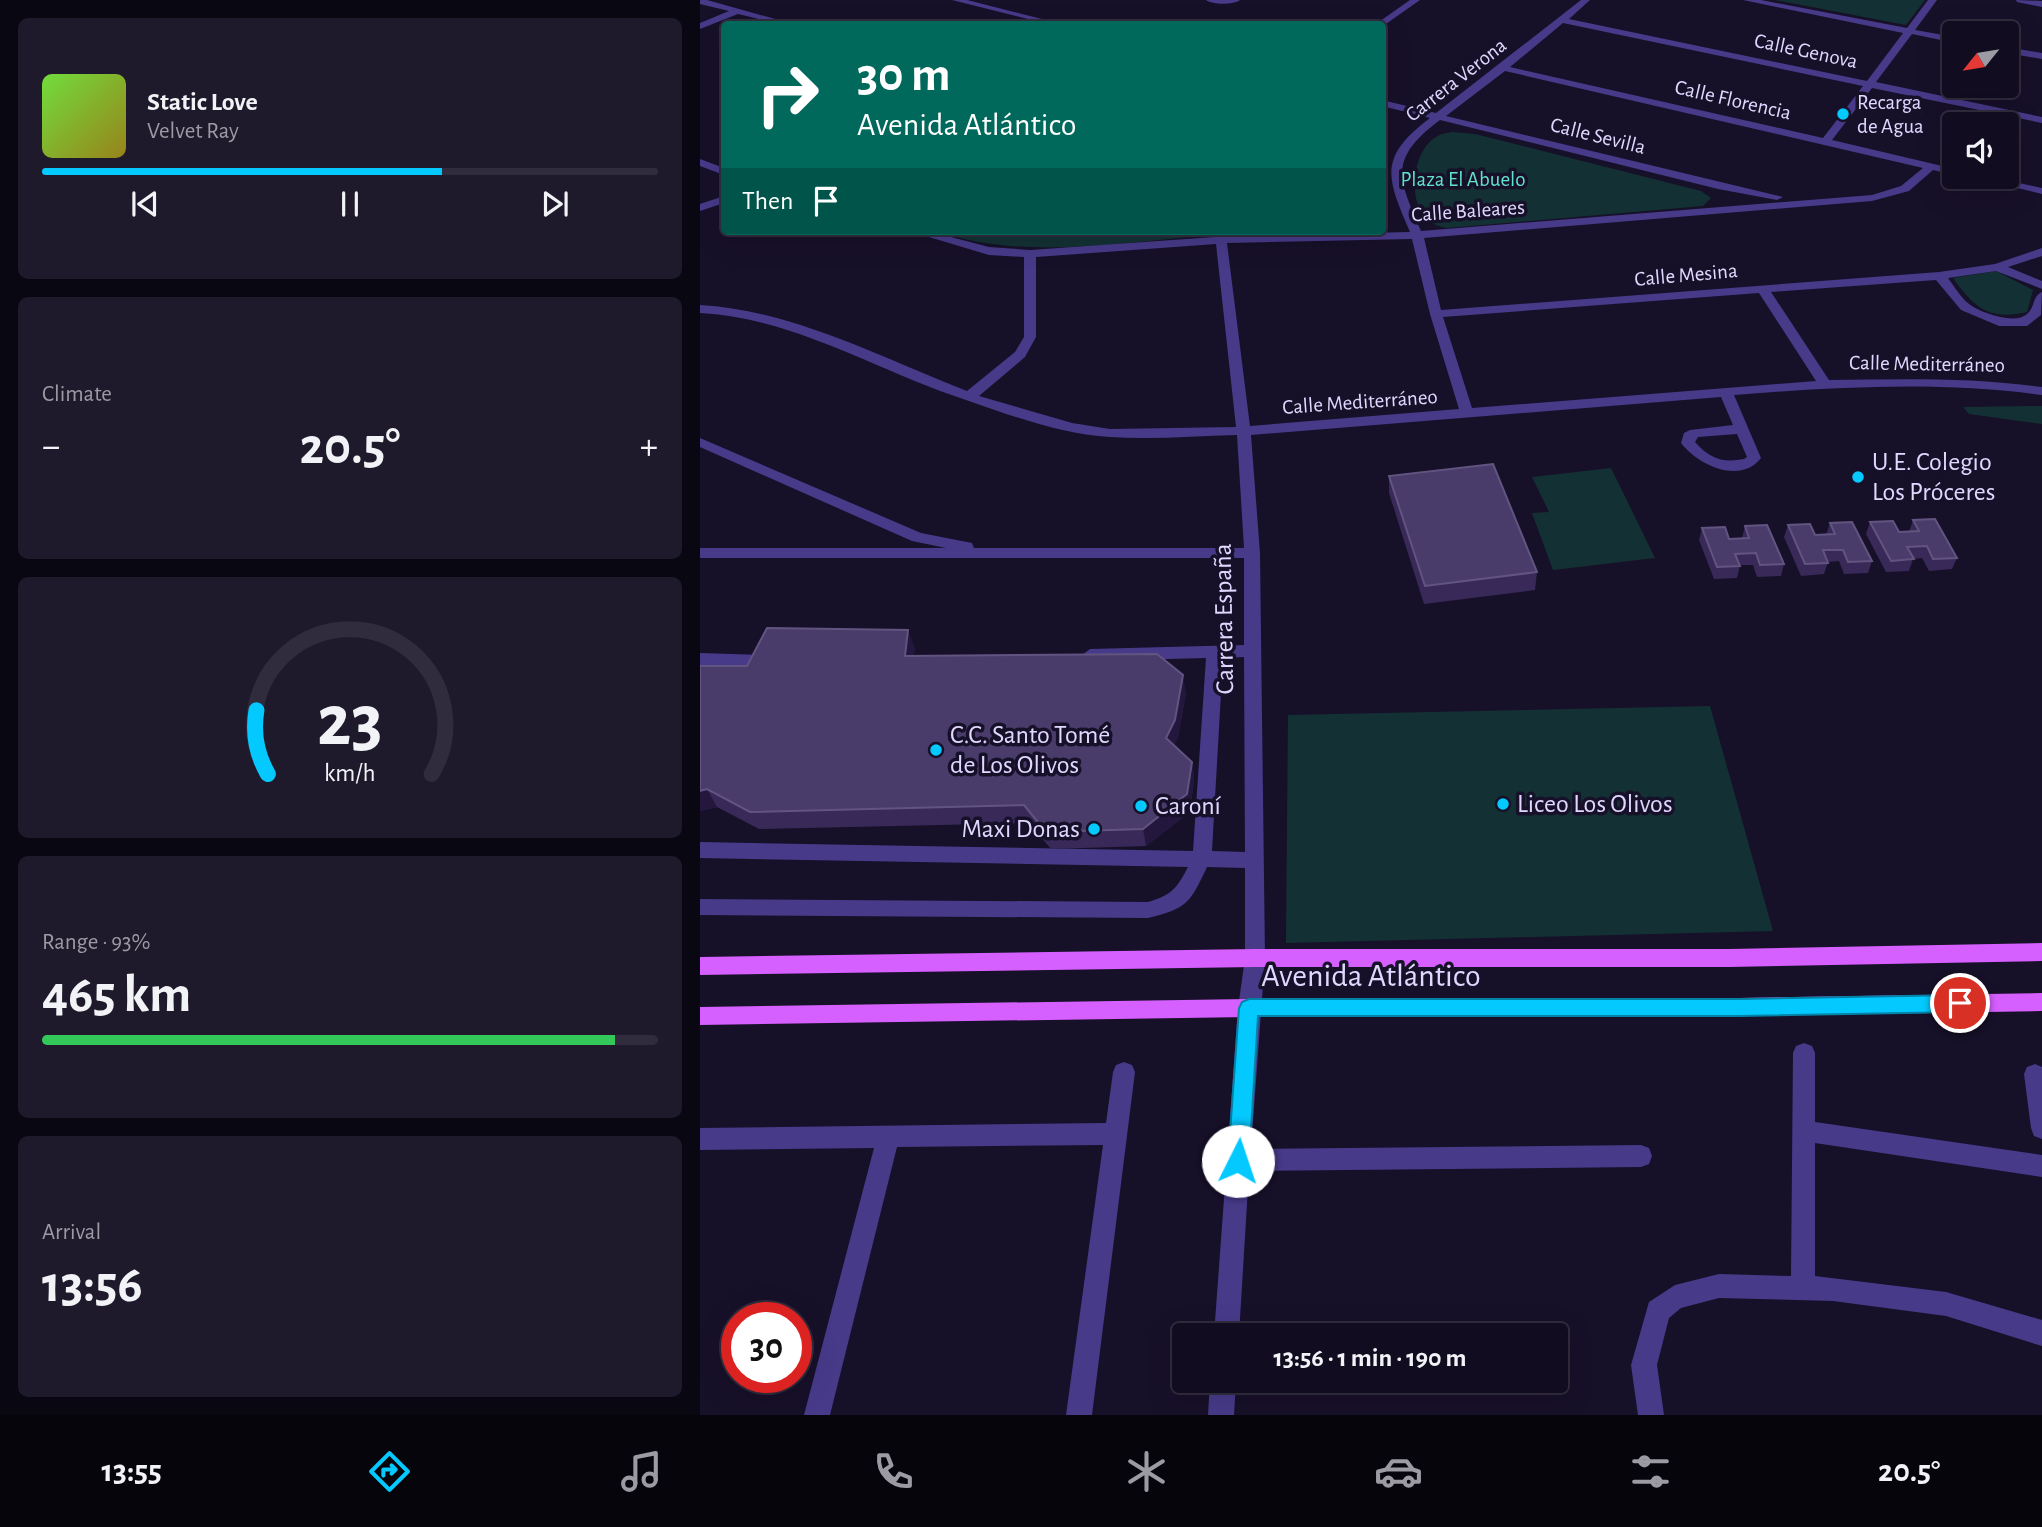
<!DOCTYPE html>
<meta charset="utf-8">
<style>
:root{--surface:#110c1f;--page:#1e1a2c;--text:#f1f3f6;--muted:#9c9ba4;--line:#302c3d;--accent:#04c9ff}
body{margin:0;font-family:"Alegreya Sans",sans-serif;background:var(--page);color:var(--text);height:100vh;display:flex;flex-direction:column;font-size:26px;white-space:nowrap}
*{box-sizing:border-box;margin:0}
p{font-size:23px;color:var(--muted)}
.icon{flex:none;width:38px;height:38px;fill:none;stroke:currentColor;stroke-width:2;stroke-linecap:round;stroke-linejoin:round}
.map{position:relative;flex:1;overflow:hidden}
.details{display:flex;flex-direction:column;gap:18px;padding:18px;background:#090711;width:700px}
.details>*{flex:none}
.banner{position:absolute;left:21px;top:21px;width:665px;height:214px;border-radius:7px;box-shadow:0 7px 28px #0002,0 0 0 2px var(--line);background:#00695c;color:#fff;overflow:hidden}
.needle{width:46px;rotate:240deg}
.buttons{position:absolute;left:1242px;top:21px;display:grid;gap:14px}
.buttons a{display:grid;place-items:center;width:77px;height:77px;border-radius:7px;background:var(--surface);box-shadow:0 7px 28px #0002,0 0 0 2px var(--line);font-size:35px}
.speed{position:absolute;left:21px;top:1302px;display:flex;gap:14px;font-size:35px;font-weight:700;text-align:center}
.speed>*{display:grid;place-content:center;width:91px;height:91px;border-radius:50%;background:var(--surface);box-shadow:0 7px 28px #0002,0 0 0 2px var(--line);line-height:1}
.speed .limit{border:10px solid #d22;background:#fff;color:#111}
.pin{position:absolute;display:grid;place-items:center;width:60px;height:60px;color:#fff;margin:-30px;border:4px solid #fff;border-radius:50%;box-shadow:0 2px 7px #0007}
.me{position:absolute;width:77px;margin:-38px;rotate:4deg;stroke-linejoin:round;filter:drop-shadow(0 0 5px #0008)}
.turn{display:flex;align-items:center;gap:24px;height:147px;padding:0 21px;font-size:32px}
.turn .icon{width:91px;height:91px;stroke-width:2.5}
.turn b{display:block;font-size:49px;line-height:60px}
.then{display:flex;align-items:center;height:66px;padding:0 21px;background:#0003;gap:14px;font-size:26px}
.big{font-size:52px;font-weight:700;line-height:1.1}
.details .widget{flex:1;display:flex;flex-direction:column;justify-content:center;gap:10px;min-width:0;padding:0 24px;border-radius:10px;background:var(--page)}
.details .dial{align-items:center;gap:0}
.dial svg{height:182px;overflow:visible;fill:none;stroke:var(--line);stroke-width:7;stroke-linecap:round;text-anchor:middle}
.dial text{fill:var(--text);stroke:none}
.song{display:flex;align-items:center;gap:21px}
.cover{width:84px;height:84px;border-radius:10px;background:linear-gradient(135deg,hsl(100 70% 55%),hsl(50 70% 35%))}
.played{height:7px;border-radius:4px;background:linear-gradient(90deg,var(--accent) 65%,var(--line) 65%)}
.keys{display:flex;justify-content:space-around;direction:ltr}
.heat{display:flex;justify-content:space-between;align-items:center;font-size:38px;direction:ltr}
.charge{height:10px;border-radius:5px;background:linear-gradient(90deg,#34c759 93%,var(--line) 0)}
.trip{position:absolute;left:472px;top:1323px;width:396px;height:70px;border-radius:7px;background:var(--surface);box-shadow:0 7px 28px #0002,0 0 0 2px var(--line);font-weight:700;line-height:70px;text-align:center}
.tabs{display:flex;height:112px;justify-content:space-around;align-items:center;background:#07050c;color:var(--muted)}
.tabs .icon{width:49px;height:49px}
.tabs .active{color:var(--accent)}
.tabs b{font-size:32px;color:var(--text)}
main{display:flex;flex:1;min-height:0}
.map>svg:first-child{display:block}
.green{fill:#133134}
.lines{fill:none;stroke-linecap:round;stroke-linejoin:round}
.minor{fill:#473a89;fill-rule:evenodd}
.major{fill:#d65fff;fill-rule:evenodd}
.wall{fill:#382958}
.shaded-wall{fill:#23173d}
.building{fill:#4a3c6a;stroke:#625481;stroke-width:2}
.route{fill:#04c9ff;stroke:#0383a6;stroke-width:2}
.poi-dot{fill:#04c9ff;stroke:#171029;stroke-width:2.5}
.labels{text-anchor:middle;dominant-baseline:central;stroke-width:7;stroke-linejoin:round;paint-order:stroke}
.far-street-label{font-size:21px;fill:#e1d8ff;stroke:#171029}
.far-poi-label{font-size:21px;fill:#e1d8ff;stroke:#171029;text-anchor:start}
.far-park-label{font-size:21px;fill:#61e2d1;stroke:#171029}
.poi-label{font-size:26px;fill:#e1d8ff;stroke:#171029;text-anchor:start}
.street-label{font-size:26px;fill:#e1d8ff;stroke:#171029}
.near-street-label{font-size:32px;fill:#e1d8ff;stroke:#171029}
</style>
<main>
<section class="details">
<div class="widget">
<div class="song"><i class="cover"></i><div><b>Static Love</b><p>Velvet Ray</p></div></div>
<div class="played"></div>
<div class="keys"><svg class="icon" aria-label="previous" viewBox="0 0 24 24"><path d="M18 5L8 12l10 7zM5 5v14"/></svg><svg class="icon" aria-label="pause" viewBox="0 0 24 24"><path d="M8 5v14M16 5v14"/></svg><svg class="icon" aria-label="next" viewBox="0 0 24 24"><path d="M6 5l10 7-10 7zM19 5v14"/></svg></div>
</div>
<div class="widget"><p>Climate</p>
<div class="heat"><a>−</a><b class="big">20.5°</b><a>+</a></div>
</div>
<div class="widget dial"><svg viewBox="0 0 100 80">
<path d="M14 69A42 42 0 1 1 86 69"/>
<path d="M14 69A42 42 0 0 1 9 41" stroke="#04c9ff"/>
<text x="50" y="56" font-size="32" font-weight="700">23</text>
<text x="50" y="72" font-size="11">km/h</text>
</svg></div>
<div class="widget"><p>Range · 93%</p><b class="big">465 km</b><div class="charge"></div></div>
<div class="widget"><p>Arrival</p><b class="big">13:56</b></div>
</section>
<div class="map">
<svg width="1342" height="1415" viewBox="0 0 1342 1415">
<rect width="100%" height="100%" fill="#171029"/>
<g class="green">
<polygon points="1075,0 1225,0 1206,25"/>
<path d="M752,132L775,134L1001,191L1011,198L1003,206L747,228C738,226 730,224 724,216C708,196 713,151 736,137C740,134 747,133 752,132Z"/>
<path d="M236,231H513V235C422,242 324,261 236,231Z"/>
<path d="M1296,271L1333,290L1327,312C1288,321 1274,307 1253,278Z"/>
<polygon points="1342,406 1342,424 1269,414 1263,407"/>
<polygon points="911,468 955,558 853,570 832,513 849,512 832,477"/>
<polygon points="1010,706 1073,931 586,943 588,715"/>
</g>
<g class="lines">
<g class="minor">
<polygon points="0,0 7,0 93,24 79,24 38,14 0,29 0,23 29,11 0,4"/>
<polygon points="252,0 267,0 362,24 348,24"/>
<path d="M506,0H540C533,5 513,5 506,0Z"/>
<polygon points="710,0 720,0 683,26 676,24"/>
<path d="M881,0H890L869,19L1167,81L1203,33L1043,0H1061L1207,28L1228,0H1237L1215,30L1255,37V43L1212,34L1176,82L1342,117V123L1172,88L1132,140L1255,169V175L1233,170L1209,191L1172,201L724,238L741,310L1239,272L1295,264L1342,248V256L1308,267L1342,281V289L1296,271L1248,278C1254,286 1261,298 1269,304C1281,313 1315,325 1327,314C1335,308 1332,296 1342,292L1341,315L1327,326H1299L1261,310L1236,280L1071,292L1129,380C1201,379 1271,377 1342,387V395C1240,381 1137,387 1034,395L1061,458C1040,485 998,465 981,443L984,433L990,430L1033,425L1021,397L551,435L560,553L565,958L551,1149L941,1145L949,1148L952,1156L949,1164L941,1167L549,1171L539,1335H514L538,1008L545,958V868L507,867C490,903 488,908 448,918L0,915V899L448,902C472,895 477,888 488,867L0,858V842L493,851L506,658L390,661L382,655L390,649L544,645V558H0V548H246L212,541L0,447V438L221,533L272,543L274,548H544L537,435C495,436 452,440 410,437C361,434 312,416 266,400C177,371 95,318 0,313V305C92,310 182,358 267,391L315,352L324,337V257L289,255L209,231H228L289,247L330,250L515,237L514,231H526L527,236L710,232C687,178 677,158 730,118L682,106V100L736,113ZM863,23L1163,86L1123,138L810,67ZM805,71L1223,168L1201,186L1172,195L721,231C698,178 688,159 740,120L1018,189L1077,200L1083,197L746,116ZM712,239L730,314L759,409L550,426L527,243ZM516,244L536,427L410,429L372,423L279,396L325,357L336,337V257ZM1059,293L1116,381L772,408L743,317ZM1037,434L1047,457L1044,459C1023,463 1010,459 995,442L998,437ZM544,657L545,852L512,851L523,658Z"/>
<polygon points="1316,0 1342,1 1342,7 1317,2"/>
<polygon points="1307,47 1342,53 1342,59 1307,53"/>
<polygon points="0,159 24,168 24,175 0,166"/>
<polygon points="1272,177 1292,177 1342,188 1342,194"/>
<polygon points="24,196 24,203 0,211 0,204"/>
<polygon points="0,653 67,655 75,661 67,667 0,665"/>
<polygon points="1104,1043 1112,1046 1115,1053 1115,1122 1342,1155 1342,1177 1115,1143 1115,1276 1246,1292 1342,1320 1342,1346 1246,1316 1133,1301 1019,1298 981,1308 969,1318 957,1365 964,1415 938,1415 931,1365 949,1302 975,1285 1019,1274 1091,1276 1093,1053 1096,1046"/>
<polygon points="424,1062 432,1065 435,1072 392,1415 366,1415 403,1145 197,1147 130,1415 104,1415 174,1148 0,1150 0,1128 406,1123 413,1072 416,1065"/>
<polygon points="1335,1064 1342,1067 1342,1139 1334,1136 1331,1128 1324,1074 1327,1067"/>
<polygon points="510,1381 536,1381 534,1415 508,1415"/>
</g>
<g class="major">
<polygon points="1342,943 1342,961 1029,967 555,967 0,975 0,957 555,949 1029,949"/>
<polygon points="1342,993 1342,1011 1040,1016 549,1017 0,1025 0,1007 549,999 1040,998"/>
</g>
</g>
<g class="wall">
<polygon points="689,476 837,572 835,590 724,604 689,493"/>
<polygon points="1213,520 1257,558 1252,569 1229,571 1222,558 1213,559 1209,571 1186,572 1166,534 1170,522 1199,532 1209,532"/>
<polygon points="1130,523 1172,561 1168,573 1144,574 1139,561 1128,562 1124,574 1101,576 1084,537 1088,525 1115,535 1126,535"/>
<polygon points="1045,526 1084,564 1081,576 1057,577 1053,565 1040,565 1037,578 1014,579 999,540 1002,528 1029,539 1042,538"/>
<polygon points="215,648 213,656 486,693 478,737 474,745 492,762 494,779 490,812 446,846 351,849 329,823 59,829 17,807 0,811 0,666 47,666"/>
</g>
<g class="shaded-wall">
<polygon points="208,630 215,648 211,673 205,656"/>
<polygon points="483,675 486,693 478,737 469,755 466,738"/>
<polygon points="492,762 494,779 490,812 446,846 443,829"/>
<polygon points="7,789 17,807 0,811 0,791"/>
</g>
<g class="building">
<polygon points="793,464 837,572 725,586 689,476"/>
<polygon points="1235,519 1257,558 1233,559 1227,546 1207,547 1214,559 1191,561 1170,522 1193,521 1199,532 1219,531 1213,520"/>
<polygon points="1152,522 1172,561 1148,562 1143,550 1123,550 1128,563 1105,564 1088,525 1110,524 1115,535 1135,534 1130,523"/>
<polygon points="1067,525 1084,564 1060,565 1056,553 1035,554 1040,566 1017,567 1002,528 1025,527 1029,539 1049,538 1045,526"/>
<polygon points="67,628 208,630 205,656 457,654 483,675 475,720 466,738 492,762 487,794 443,829 346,832 324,805 50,812 7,789 0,791 0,666 47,666"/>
</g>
<polygon class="route" points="1260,995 1266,997 1269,1003 1266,1009 1260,1012 1040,1016 558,1016 549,1161 546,1168 538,1171 531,1168 528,1161 539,1008 542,1002 549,999 1040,999"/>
<g class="poi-dot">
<circle cx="1143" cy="114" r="7"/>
<circle cx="1158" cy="477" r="7"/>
<circle cx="236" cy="750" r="7"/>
<circle cx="803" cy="804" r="7"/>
<circle cx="441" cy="806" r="7"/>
<circle cx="394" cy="829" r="7"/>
</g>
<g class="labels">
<g class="far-street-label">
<text transform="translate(1106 51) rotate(12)">Calle Genova</text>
<text transform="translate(756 80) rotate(-38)">Carrera Verona</text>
<text transform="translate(1033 100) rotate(13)">Calle Florencia</text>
<text transform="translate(898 136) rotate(14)">Calle Sevilla</text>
<text transform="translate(768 211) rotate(-4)">Calle Baleares</text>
<text transform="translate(986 275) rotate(-5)">Calle Mesina</text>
<text transform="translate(1227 364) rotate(1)">Calle Mediterráneo</text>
<text transform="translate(660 402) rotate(-4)">Calle Mediterráneo</text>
</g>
<g class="far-poi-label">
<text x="1157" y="102">Recarga<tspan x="1157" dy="24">de Agua</tspan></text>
</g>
<g class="far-park-label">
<text x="763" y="179">Plaza El Abuelo</text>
</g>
<g class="poi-label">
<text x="1172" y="462">U.E. Colegio<tspan x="1172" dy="30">Los Próceres</tspan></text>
<text x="250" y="735">C.C. Santo Tomé<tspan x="250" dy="30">de Los Olivos</tspan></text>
<text x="817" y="804">Liceo Los Olivos</text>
<text x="455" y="806">Caroní</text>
<text x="380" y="829" text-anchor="end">Maxi Donas</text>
</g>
<g class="street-label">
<text transform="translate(524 619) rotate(-91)">Carrera España</text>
</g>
<g class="near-street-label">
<text x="671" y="976">Avenida Atlántico</text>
</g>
</g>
</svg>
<div class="buttons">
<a><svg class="needle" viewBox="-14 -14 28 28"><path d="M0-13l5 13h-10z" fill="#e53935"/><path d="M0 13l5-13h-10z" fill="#9c9ba4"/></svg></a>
<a><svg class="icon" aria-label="sound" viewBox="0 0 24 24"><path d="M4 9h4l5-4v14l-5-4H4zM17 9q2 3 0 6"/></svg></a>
</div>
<div class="speed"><div class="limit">30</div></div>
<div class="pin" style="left:1260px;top:1003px;background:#d93025"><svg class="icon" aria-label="arrive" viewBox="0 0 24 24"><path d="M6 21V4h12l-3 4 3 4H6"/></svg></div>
<svg class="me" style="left:538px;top:1161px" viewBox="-20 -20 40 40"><circle r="19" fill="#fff"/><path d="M0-13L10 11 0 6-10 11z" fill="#04c9ff"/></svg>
<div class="trip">13:56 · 1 min · 190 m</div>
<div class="banner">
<div class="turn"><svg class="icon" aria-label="right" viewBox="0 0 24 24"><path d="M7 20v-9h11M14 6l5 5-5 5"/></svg><div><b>30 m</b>Avenida Atlántico</div></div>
<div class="then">Then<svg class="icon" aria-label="arrive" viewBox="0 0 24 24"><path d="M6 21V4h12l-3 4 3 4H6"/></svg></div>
</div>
</div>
</main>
<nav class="tabs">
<b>13:55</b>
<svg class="icon active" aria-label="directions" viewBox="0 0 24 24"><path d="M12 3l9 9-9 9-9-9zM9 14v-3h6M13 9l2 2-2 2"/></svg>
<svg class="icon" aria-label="music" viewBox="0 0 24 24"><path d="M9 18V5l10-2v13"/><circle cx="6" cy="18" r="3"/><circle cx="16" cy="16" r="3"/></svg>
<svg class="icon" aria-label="phone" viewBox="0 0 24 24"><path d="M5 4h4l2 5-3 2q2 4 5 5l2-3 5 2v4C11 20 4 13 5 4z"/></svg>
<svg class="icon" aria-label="climate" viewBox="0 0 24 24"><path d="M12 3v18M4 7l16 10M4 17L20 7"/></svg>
<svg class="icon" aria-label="car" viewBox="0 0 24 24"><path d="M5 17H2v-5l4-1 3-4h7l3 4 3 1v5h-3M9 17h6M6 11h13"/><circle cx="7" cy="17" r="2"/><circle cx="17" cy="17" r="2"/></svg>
<svg class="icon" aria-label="filters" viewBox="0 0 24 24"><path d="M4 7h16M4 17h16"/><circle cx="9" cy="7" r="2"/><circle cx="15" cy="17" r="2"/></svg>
<b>20.5°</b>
</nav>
